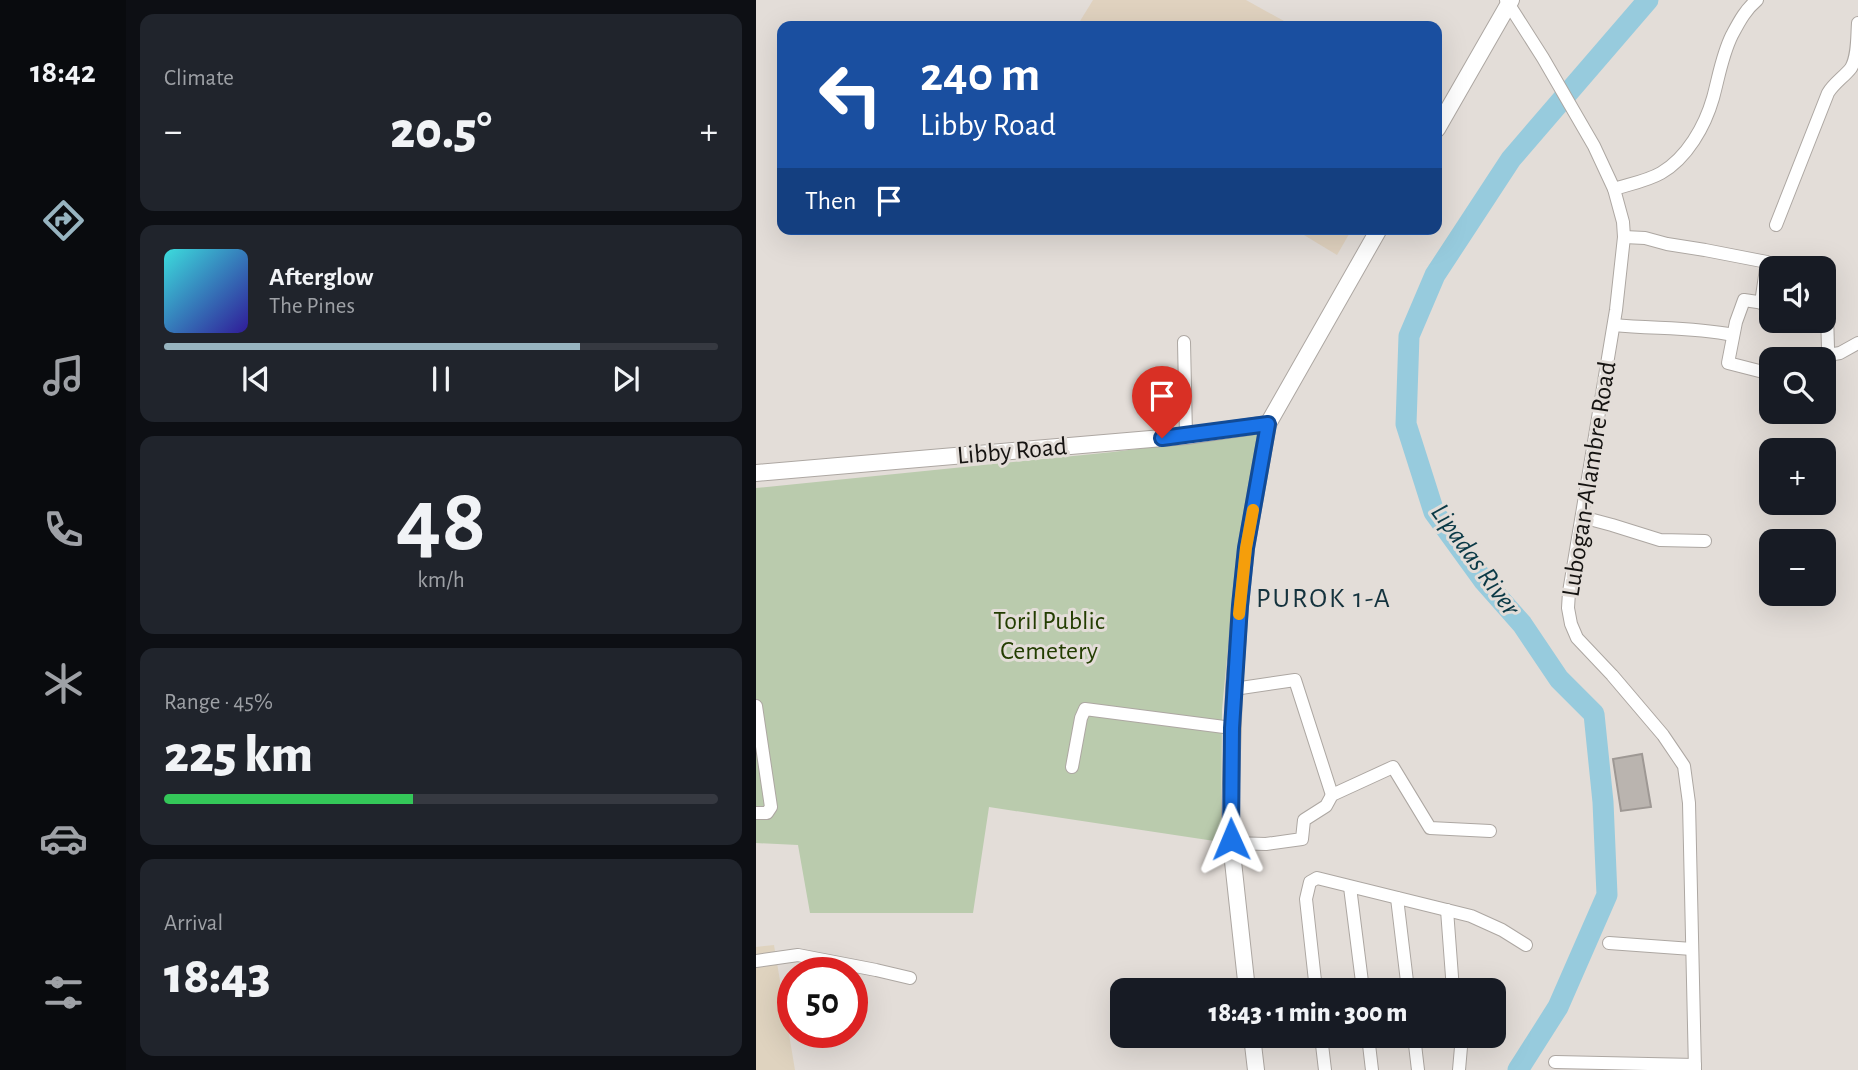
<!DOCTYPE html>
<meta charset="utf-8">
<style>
:root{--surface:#171b24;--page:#20242c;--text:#f1f3f6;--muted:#9ea1a6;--line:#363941;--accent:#97b4c0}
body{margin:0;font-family:"Alegreya Sans",sans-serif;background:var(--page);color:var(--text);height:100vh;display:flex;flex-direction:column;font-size:26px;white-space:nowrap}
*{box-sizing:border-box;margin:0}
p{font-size:23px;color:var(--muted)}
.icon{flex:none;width:38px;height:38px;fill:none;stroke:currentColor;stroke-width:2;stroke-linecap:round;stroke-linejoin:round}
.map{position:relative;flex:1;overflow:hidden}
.panel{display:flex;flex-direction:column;gap:14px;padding:14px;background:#0d0f14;width:630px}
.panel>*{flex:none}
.guide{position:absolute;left:21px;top:21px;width:665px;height:214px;border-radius:14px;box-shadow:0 7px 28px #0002;background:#1a4fa0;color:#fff;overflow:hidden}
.controls{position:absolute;left:1003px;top:256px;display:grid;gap:14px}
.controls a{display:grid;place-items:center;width:77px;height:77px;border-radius:14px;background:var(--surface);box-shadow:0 7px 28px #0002;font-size:35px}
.speed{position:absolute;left:21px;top:957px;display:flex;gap:14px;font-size:35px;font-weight:700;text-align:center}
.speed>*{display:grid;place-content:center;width:91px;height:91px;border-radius:50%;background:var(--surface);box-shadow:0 7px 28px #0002;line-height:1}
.speed .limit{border:10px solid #d22;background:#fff;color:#111}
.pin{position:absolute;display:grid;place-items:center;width:60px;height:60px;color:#fff;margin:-72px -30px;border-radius:50% 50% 50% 0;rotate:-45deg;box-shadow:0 0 7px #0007}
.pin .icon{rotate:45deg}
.me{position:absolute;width:77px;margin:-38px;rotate:359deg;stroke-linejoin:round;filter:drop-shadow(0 0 5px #0008)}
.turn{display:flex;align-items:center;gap:24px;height:147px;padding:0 28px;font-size:32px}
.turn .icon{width:91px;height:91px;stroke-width:2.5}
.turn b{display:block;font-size:49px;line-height:60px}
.then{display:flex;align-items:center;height:66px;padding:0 28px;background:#0003;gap:14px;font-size:26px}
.big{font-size:52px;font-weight:800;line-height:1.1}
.panel .widget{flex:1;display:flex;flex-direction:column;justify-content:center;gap:10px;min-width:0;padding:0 24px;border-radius:14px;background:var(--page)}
.panel .dial{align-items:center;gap:0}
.dial b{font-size:91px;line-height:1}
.song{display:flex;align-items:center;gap:21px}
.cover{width:84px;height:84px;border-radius:10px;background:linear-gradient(135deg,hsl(180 70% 55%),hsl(250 70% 35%))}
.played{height:7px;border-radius:4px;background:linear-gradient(90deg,var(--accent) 75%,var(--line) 75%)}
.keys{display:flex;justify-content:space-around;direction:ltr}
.heat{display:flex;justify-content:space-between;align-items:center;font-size:38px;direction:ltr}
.charge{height:10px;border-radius:5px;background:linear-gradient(90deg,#34c759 45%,var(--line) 0)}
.trip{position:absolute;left:354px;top:978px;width:396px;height:70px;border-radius:14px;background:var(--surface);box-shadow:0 7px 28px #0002;font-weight:800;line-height:70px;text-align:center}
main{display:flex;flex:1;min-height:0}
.dock{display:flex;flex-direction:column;width:126px;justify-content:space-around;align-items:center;background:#090b0e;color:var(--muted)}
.dock .icon{width:49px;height:49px}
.dock .selected{color:var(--accent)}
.dock b{font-size:32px;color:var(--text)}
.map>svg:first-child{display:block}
.industrial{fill:#dfd3bf}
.education{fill:#e0d2bf}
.green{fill:#bacbad}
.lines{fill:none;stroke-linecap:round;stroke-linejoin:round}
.river{stroke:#97cbdd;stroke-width:21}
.building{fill:#bab4af;stroke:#9e9894;stroke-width:2}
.minor-casing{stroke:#ada7a2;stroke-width:14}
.major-casing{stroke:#ada7a2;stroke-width:18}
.minor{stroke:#fff;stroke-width:12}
.major{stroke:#fff;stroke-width:16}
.route-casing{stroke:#114b97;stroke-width:18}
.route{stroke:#1a73e8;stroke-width:12}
.slow{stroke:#f59e0b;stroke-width:12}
.labels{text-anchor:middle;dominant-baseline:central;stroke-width:6;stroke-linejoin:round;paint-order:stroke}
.street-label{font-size:26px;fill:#151311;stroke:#e3ddd8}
.park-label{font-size:26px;fill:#233d01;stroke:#e3ddd8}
.water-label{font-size:28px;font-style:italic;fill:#0a3946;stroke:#e3ddd8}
.neighbourhood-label{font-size:28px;letter-spacing:2px;fill:#14323d;stroke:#e3ddd8}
</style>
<main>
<nav class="dock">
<b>18:42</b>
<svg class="icon selected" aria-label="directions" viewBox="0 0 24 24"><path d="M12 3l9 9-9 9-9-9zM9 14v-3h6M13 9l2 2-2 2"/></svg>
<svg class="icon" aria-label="music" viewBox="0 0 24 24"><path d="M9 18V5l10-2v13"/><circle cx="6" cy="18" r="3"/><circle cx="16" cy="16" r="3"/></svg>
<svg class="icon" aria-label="phone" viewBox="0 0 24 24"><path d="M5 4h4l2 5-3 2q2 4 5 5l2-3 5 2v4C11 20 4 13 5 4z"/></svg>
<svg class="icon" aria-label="climate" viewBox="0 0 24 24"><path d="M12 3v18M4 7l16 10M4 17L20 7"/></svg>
<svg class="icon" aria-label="car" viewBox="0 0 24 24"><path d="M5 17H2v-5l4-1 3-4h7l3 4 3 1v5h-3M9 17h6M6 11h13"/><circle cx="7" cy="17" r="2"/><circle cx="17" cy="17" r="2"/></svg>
<svg class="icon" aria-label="filters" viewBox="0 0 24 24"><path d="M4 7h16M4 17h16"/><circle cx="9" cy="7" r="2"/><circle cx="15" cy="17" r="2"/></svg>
</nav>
<section class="panel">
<div class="widget"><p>Climate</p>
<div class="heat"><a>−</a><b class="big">20.5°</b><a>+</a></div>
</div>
<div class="widget">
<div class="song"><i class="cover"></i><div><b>Afterglow</b><p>The Pines</p></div></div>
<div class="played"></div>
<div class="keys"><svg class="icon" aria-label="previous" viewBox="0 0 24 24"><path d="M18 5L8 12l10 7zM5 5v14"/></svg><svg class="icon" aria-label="pause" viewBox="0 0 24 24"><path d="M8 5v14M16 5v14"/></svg><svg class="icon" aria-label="next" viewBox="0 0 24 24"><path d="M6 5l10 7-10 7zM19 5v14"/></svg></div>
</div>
<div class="widget dial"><b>48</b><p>km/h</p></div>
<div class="widget"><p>Range · 45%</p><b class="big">225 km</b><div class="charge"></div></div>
<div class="widget"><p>Arrival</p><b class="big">18:43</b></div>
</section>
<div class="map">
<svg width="1102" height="1070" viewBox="0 0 1102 1070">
<rect width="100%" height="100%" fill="#e3ddd8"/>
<polygon class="industrial" points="18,945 39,1070 0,1070 0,947"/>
<g class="education">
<polygon points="337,0 490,0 537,26 321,26"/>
<polygon points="538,229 596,229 581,255"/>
</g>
<polygon class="green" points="506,433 481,552 466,710 465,842 233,807 217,913 54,913 42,845 0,843 0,488 357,452"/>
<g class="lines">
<polyline class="river" points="762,1070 802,1007 851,895 847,802 838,714 803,679 766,624 728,581 678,512 650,424 653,336 679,275 755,159 892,0"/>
</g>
<polygon class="building" points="886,754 895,807 865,811 857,759"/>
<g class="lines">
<defs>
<g id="minor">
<polyline points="750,0 787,58 838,146 858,189 867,222 868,237 860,310 813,592 812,608 815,624 821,638 856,675 907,735 928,766 933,803 939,1070"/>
<path d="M858,189C874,184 891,181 905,173C931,158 949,126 957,98C963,76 966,55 976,35C983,22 989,10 1001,0"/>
<path d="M1020,225L1072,93C1078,83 1088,77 1095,68C1102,56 1101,37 1102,23"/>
<polyline points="868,237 889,238 911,244 949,250 1011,262 1005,303"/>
<polyline points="1015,304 988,300 980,322 972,363 1015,374"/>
<polyline points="1068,313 1071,314 1073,382 1068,381"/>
<path d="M858,325C898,329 938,327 977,335"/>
<polyline points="428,342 430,436"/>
<polyline points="1072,355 1084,353 1102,343"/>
<polyline points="826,517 856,525 904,540 949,541"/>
<polyline points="478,689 539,680 576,795"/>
<polyline points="0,706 15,807 11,813 0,813"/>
<polyline points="316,767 325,718 329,709 476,728"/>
<polyline points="475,843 510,844 546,839 548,820 570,806 576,795 637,767 674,828 734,831"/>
<polyline points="594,887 607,990"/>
<polyline points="641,898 652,990"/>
<polyline points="691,910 697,990"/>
<polyline points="853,943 936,949"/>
<polyline points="0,961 42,955 120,970 154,978"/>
<polyline points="560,990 550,899 554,882 561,878 715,916 746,930 770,945"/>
<polyline points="565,1036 569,1070"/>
<polyline points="612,1036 616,1070"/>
<polyline points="658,1036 662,1070"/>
<polyline points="703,1036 705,1047 703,1070"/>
<polyline points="799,1062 939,1065"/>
</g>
<g id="major">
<polyline points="681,129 755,0"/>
<polyline points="0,473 430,436 512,424"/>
<polyline points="491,990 475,843 474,815 478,689 484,605 490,548 512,424 623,229"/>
<polyline points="496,1036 500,1070"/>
</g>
</defs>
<use href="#minor" class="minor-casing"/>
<use href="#major" class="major-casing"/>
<use href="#minor" class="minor"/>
<use href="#major" class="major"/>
</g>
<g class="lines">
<defs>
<polyline id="route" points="406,438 512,424 490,548 484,606 476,728 475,839"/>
</defs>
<use href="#route" class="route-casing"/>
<use href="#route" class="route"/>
<polyline class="slow" points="483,614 490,548 497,510"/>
</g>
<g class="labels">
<g class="street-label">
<text transform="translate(256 451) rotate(-5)">Libby Road</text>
<text transform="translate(833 479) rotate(-81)">Lubogan-Alambre Road</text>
</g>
<g class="park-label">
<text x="293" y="621">Toril Public<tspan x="293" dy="30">Cemetery</tspan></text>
</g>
<g class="water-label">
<text transform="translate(719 560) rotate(54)">Lipadas River</text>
</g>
<g class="neighbourhood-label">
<text x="568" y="599">PUROK 1-A</text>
</g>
</g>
</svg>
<div class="controls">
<a><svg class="icon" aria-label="sound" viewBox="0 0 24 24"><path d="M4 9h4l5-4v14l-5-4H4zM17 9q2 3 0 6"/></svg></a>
<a><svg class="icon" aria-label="search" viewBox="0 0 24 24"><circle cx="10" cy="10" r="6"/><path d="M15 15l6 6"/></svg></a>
<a>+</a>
<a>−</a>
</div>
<div class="speed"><div class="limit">50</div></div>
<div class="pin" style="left:406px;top:438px;background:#d93025"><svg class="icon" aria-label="arrive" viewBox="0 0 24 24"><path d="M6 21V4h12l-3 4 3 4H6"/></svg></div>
<svg class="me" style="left:475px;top:839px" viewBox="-20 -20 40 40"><path d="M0-17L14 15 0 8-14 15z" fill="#1a73e8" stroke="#fff" stroke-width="4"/></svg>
<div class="trip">18:43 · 1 min · 300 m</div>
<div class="guide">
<div class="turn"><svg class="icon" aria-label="left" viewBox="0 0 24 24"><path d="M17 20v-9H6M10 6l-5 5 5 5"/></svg><div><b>240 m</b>Libby Road</div></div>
<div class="then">Then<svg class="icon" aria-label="arrive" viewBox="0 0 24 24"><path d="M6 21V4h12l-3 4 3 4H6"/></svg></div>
</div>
</div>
</main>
